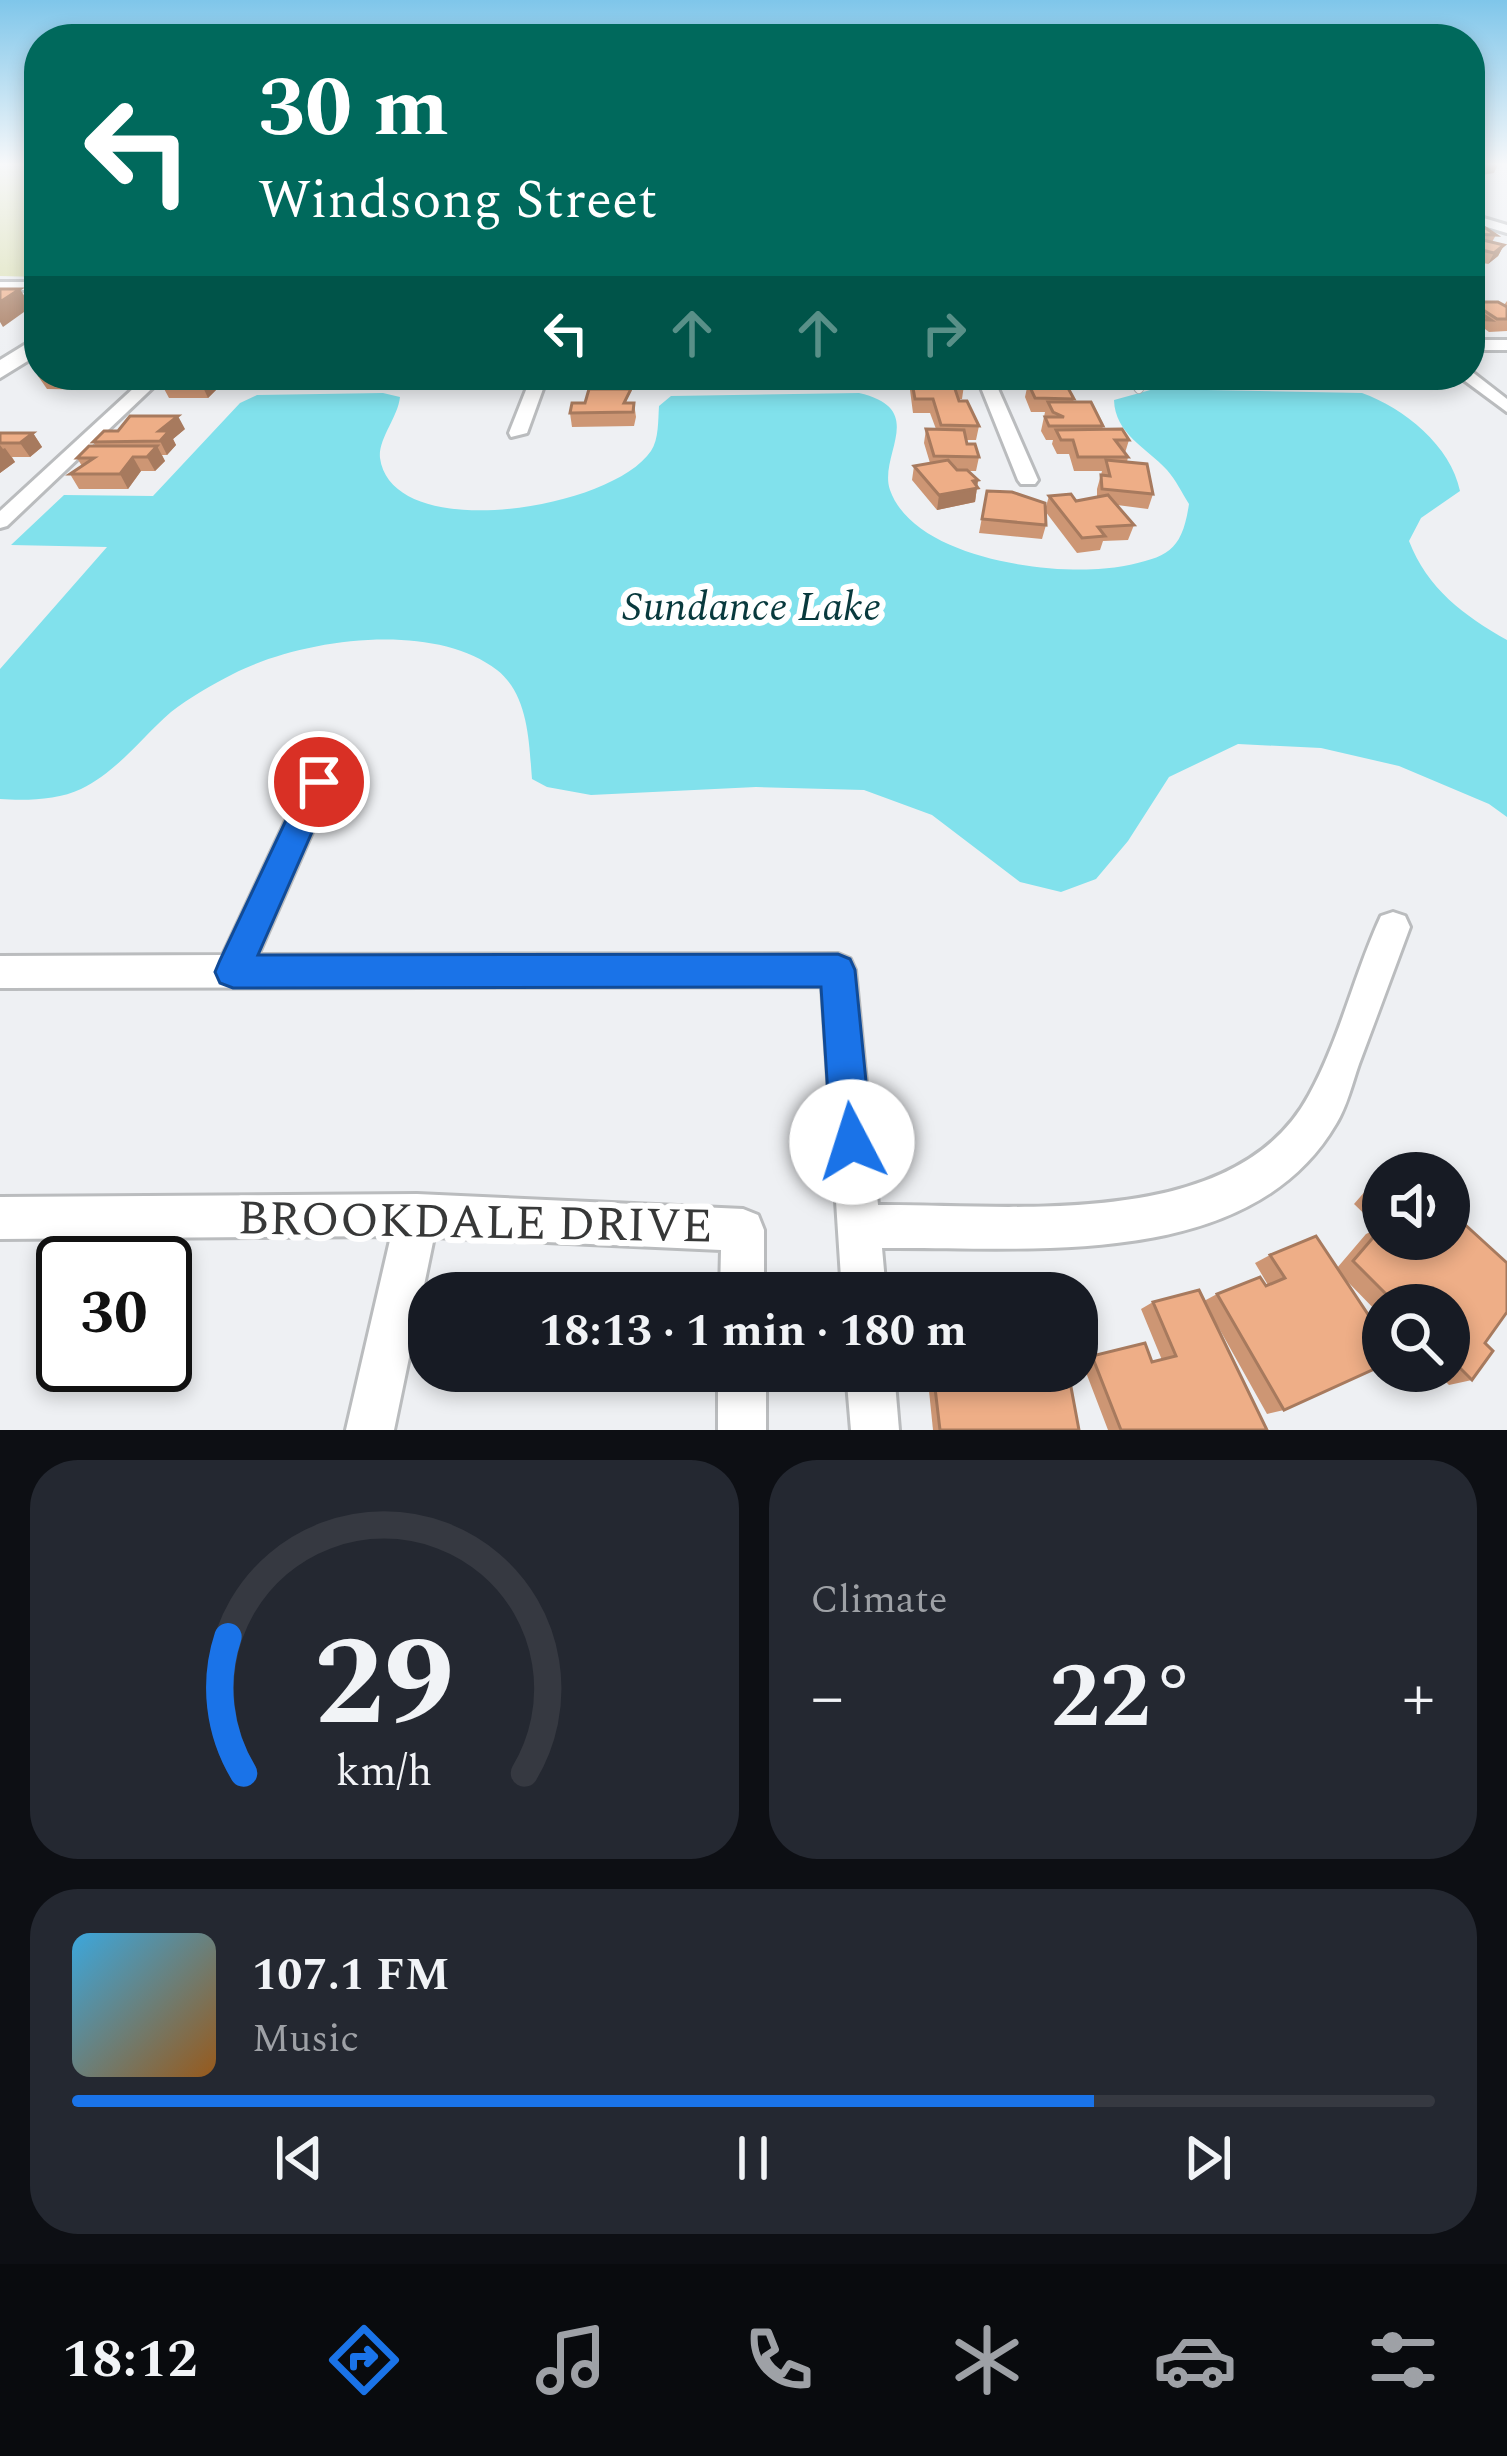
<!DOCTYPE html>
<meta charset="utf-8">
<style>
:root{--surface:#171b24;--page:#242831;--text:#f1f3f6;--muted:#9ea1a6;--line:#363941;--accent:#1a73e8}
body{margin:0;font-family:Spectral,serif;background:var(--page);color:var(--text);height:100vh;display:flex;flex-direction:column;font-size:45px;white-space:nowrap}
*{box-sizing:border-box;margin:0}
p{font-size:39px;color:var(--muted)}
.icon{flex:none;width:66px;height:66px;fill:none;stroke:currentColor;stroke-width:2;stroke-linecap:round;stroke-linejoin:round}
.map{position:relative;height:1430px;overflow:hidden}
.side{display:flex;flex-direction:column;gap:30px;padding:30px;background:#0d0f14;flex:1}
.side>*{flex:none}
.guide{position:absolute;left:24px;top:24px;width:1461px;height:366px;border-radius:48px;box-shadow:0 6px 18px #0003;background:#00695c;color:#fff;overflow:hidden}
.buttons{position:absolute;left:1362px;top:1152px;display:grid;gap:24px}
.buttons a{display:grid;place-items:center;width:108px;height:108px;border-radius:50%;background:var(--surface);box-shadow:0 6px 18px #0003;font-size:60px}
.speed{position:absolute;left:36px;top:1236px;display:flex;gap:24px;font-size:60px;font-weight:700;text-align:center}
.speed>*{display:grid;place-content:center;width:156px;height:156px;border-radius:50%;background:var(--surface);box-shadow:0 6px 18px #0003;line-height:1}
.speed .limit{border:6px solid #111;border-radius:18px;background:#fff;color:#111}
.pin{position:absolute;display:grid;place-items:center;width:102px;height:102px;color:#fff;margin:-51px;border:6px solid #fff;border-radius:50%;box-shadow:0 3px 12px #0007}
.me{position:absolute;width:132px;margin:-66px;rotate:355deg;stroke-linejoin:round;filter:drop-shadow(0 0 9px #0008)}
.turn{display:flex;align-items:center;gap:42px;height:252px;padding:0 36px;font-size:54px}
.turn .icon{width:156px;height:156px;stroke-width:2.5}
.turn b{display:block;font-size:84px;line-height:102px}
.lanes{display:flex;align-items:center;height:114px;padding:0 36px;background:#0003;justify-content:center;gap:60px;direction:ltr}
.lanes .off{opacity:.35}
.big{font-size:90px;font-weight:700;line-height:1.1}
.side .card{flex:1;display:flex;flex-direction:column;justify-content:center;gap:18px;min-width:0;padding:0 42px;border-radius:48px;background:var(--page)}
.side .dial{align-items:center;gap:0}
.dial svg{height:312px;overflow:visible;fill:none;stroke:var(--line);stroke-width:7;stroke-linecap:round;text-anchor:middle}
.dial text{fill:var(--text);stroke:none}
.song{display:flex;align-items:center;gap:36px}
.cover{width:144px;height:144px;border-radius:18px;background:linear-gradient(135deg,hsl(200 70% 55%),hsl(30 70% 35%))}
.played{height:12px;border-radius:6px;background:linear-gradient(90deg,var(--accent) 75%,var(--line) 75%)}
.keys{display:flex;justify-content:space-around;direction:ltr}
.heat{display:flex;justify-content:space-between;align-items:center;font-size:66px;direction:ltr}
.side .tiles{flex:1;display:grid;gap:30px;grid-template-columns:1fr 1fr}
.card:last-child{grid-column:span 2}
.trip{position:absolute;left:408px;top:1272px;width:690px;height:120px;border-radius:48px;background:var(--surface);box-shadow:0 6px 18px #0003;font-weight:700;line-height:120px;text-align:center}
.menu{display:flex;height:192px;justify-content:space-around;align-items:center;background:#090b0e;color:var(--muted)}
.menu .icon{width:84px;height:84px}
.menu .selected{color:var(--accent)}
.menu b{font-size:54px;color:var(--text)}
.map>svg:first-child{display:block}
.green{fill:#dadfaf}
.water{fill:#81e1ec}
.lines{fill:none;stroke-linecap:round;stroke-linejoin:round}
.lane-casing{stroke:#babcbe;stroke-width:10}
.street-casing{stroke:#babcbe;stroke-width:6}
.secondary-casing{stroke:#babcbe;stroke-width:6}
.lane{stroke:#fff;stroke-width:8}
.street{fill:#fff;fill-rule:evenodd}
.secondary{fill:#fff;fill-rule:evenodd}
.wall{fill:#cd9674}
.shaded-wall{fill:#a77a5e}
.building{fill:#eeae87;stroke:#a77a5e;stroke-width:3}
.route{fill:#1a73e8;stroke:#114b97;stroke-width:3}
.labels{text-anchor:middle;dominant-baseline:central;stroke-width:12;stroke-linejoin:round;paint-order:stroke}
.water-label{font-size:42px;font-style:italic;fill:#08393d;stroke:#fff}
.near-street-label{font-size:48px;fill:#373838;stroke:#fff}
</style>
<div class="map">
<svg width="1507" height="1430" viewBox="0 0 1507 1430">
<rect width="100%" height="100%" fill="#eef0f3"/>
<polygon class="green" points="0,164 39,164 39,277 0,276"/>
<path class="water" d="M1154,389L1362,393C1404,408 1451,446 1460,491L1421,518L1409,541C1427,588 1464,616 1507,640V817L1489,804L1399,766L1321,748L1238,744L1169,777L1128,841L1096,879L1061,892L1020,882L932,815L864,790L756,787L591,795L547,787L532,779C529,743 529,695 497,670C432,620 301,639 233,674C213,684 189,698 171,712C141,738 118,771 81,789C58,800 25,801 0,799V669L107,547L11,545L64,495L153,496L240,403L257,395L383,393L400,397C398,417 378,439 380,458C392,545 611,510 651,451C659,439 658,420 659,406L671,396L859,393C929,409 878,455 890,490C915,561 1062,578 1124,566C1168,557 1182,551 1189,504C1182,493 1176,480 1167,470C1146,447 1115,434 1114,400Z"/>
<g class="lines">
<defs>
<polyline id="lane" points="1129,375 1139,389"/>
<g id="street">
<polygon points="1470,214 1507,225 1507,233 1470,222"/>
<rect x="0" y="282" width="39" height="8"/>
<rect x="1470" y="340" width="37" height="10"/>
<polygon points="1471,371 1507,399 1507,412 1457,375"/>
<polygon points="148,375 166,375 7,526 0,528 0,511"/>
<polygon points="532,375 548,375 527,433 511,437 509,433"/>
<polygon points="976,375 992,375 1038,480 1035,484 1021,484 1018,480"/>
<path d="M319,771L329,774L334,782L258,955L838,954L850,959L855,970L878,1205C1010,1204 1235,1233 1309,1095C1340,1039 1354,974 1381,916L1393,912L1405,916L1410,927C1393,973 1376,1019 1359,1064C1352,1084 1347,1106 1336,1124C1249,1273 1028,1246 882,1248L886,1293H842L822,986L0,988V956L223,955L304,782L309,774Z"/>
<polygon points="417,1194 743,1209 758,1215 764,1230 764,1293 720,1293 721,1250 434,1237 394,1430 346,1430 391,1236 0,1239 0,1197"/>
<rect x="718" y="1371" width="48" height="59"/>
<polygon points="846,1371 894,1371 899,1430 851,1430"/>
</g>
<polygon id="secondary" points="39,336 39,354 0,378 0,360"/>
</defs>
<use href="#lane" class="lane-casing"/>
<use href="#street" class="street-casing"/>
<use href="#secondary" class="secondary-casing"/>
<use href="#lane" class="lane"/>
<use href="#street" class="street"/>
<use href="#secondary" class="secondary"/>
</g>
<g class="wall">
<polygon points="1470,225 1496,235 1492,242 1504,245 1498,256 1488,264 1470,260"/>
<polygon points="1507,301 1507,331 1489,332 1485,329 1483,332 1470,332 1471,302 1504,305"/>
<polygon points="40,375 113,375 116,381 106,390 47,389 38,376"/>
<polygon points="168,375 239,375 240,377 233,385 221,385 208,398 169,398 162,385 170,379"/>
<polygon points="266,375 318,375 312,383 268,380"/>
<polygon points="319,375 369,375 365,380 320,379"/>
<polygon points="372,375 423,375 418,383 400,383 398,379 374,380"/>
<polygon points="753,375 800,375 800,383 753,379"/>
<polygon points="806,375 853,375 852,379 806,378"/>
<polygon points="858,375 906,375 905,382 887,383 886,377 858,379"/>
<polygon points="912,375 960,375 964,385 962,399 959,399 979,426 976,440 966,440 967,444 979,457 976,471 968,471 978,480 975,502 937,510 912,480 914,466 930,463 924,443 926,429 936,429 930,413 913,413 910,390"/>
<polygon points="1033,375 1074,399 1073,402 1103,426 1102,430 1129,440 1125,453 1128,457 1127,462 1153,494 1148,509 1117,505 1134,525 1128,540 1103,541 1100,550 1077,553 1045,511 1046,525 1042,539 979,533 987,491 1045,510 1049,496 1076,501 1097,497 1097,489 1102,471 1074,471 1069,454 1057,454 1052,444 1053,440 1046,440 1041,431 1045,412 1031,412 1025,397 1028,383 1031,383"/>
<polygon points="1061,375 1113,375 1111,379 1087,378 1085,383 1066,383"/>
<polygon points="1303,375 1352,375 1351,377 1306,379"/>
<polygon points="632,403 634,403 636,417 634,426 572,427 570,413"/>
<polygon points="185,429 173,439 176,445 167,455 162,455 165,461 155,471 141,471 128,489 79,489 70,474 82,466 77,458 96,446 93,442"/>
<polygon points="0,433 33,433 42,447 30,457 12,457 15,462 0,473"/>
<polygon points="1398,1164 1407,1173 1383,1173 1383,1239 1449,1239 1485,1343 1472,1380 1449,1385 1435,1371 1449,1371 1449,1305 1383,1305 1383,1318 1344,1278 1284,1410 1267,1414 1211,1314 1267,1430 1108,1430 1082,1362 1092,1356 1152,1362 1162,1360 1141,1309 1153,1302 1204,1301 1217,1294 1268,1285 1255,1263 1270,1255 1337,1268 1366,1234 1379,1228 1354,1204 1380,1174"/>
<polygon points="927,1371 1068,1371 1079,1430 933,1430"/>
</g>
<g class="shaded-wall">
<polygon points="1470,164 1498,164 1494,173 1470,177"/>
<polygon points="1504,245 1498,256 1488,264 1494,253"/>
<polygon points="20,289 31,307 3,327 0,322 0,302"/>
<polygon points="100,375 113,375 116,381 106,390 98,376"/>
<polygon points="212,375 216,375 221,385 208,398 202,385"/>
<polygon points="228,375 239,375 240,377 233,385"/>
<polygon points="178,416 185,429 173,439 176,445 167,455 160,441 159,431"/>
<polygon points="33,433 42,447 30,457 20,443"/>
<polygon points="0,445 3,449 5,448 15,462 0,473"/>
<polygon points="157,446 165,461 155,471 147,457"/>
<polygon points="133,457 141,471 128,489 120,474"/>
<polygon points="978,480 975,502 937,510 939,495"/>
</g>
<g class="building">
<polygon points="1470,225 1481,225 1496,235 1470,234"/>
<polygon points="1470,237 1504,245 1494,253 1470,247"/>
<polygon points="0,289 20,289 0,302"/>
<polygon points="1471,302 1498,302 1507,307 1507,319 1497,319"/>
<polygon points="1470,307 1472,307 1491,320 1470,319"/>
<polygon points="177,375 212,375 202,385 162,385"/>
<polygon points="1033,375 1061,375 1074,399 1035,398 1028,383 1037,383"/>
<polygon points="911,377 961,377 964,385 946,385 955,389 959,401 967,401 979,426 941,425 933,399 915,399"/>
<polygon points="589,389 631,389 624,403 634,403 633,412 570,413 572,403 585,403"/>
<polygon points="1048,402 1091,402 1103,426 1049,426 1045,417 1064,417 1053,412"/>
<polygon points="130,416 178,416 159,431 169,431 160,441 93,442 104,431 118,431"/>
<polygon points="926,429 964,430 967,444 975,444 979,457 934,456"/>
<polygon points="1122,429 1129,440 1115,440 1128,457 1078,457 1073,440 1061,440 1056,430"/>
<polygon points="0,433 33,433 20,443 0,443"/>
<polygon points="89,446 157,446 147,457 133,457 120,474 70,474 94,458 77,458"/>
<polygon points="948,460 957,470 967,470 978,480 973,481 978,488 939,495 914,466"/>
<polygon points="1106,460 1147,464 1153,494 1102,489 1101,475 1110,476"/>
<polygon points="987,491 1012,492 1045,503 1046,525 982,519"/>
<polygon points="1071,494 1076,501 1108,495 1134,525 1098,527 1105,536 1082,538 1049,496"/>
<polygon points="1398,1164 1407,1173 1390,1173"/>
<polygon points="1383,1181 1383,1205 1371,1194"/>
<polygon points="1449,1210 1507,1263 1507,1312 1485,1343 1493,1351 1472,1380 1449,1357 1449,1305 1397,1305 1353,1261 1383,1226 1383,1239 1399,1239 1409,1249 1417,1239 1449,1239"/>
<polygon points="1316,1236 1383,1337 1383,1365 1284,1410 1217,1294 1260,1277 1266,1286 1285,1278 1270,1255"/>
<polygon points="1199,1290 1267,1430 1121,1430 1092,1356 1145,1343 1152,1362 1176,1356 1153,1302"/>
<polygon points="933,1371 1068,1371 1079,1430 940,1430"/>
</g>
<linearGradient id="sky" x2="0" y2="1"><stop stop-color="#7fc6ea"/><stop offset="0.45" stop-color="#f7f8fa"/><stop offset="1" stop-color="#f7f8fa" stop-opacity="0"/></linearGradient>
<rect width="1507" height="365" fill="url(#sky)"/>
<polygon class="route" points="319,770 329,774 334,782 258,955 838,954 850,959 855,970 872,1142 866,1156 852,1162 837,1156 831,1142 821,987 233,988 220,983 215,972 220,960 304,782 309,774"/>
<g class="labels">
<g class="water-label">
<text x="752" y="607">Sundance Lake</text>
</g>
<g class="near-street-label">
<text transform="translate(475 1223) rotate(1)">BROOKDALE DRIVE</text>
</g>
</g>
</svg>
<div class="buttons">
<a><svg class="icon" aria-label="sound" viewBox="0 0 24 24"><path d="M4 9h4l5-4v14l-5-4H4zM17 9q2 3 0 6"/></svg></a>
<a><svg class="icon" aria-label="search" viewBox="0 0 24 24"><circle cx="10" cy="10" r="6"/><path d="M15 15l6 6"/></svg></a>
</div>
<div class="speed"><div class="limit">30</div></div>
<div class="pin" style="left:319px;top:782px;background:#d93025"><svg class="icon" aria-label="arrive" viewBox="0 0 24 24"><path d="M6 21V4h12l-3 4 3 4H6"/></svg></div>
<svg class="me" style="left:852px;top:1142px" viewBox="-20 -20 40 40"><circle r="19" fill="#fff"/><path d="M0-13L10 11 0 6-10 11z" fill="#1a73e8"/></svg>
<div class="trip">18:13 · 1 min · 180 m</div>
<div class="guide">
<div class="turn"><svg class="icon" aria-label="left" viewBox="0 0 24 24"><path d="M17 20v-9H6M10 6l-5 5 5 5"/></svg><div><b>30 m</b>Windsong Street</div></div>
<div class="lanes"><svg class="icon" aria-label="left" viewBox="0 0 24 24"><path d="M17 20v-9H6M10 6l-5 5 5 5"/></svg><svg class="icon off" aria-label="ahead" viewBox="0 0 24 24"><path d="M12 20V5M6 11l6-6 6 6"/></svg><svg class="icon off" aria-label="ahead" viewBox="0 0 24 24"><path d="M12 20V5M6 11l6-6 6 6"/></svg><svg class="icon off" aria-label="right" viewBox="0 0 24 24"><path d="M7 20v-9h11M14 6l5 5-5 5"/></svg></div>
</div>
</div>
<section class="side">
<div class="tiles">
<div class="card dial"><svg viewBox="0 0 100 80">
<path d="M14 69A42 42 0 1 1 86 69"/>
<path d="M14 69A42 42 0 0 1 10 34" stroke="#1a73e8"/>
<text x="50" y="56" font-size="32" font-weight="700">29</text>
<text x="50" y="72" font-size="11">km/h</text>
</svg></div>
<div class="card"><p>Climate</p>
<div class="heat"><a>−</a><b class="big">22°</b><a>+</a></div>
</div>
<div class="card">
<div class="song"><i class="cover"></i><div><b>107.1 FM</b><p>Music</p></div></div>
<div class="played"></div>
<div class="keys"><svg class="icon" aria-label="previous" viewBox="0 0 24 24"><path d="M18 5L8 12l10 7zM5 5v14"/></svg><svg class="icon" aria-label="pause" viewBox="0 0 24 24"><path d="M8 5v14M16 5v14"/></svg><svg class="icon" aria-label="next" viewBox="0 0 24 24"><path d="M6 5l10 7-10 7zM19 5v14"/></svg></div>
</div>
</div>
</section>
<nav class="menu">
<b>18:12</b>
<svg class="icon selected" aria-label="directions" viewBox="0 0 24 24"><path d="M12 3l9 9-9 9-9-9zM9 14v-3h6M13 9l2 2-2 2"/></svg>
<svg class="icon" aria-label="music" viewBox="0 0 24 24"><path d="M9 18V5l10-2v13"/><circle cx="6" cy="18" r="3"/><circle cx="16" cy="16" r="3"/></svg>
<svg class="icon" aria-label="phone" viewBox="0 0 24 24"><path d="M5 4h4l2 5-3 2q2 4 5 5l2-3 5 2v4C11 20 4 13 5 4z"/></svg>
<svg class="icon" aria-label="climate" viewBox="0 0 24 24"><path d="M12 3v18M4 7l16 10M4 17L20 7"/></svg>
<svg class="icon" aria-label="car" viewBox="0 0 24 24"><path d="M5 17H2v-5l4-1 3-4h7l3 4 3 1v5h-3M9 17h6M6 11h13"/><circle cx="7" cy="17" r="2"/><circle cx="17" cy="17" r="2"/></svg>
<svg class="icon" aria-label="filters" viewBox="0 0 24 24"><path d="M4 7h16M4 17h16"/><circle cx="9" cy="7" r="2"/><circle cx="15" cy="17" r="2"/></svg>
</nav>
